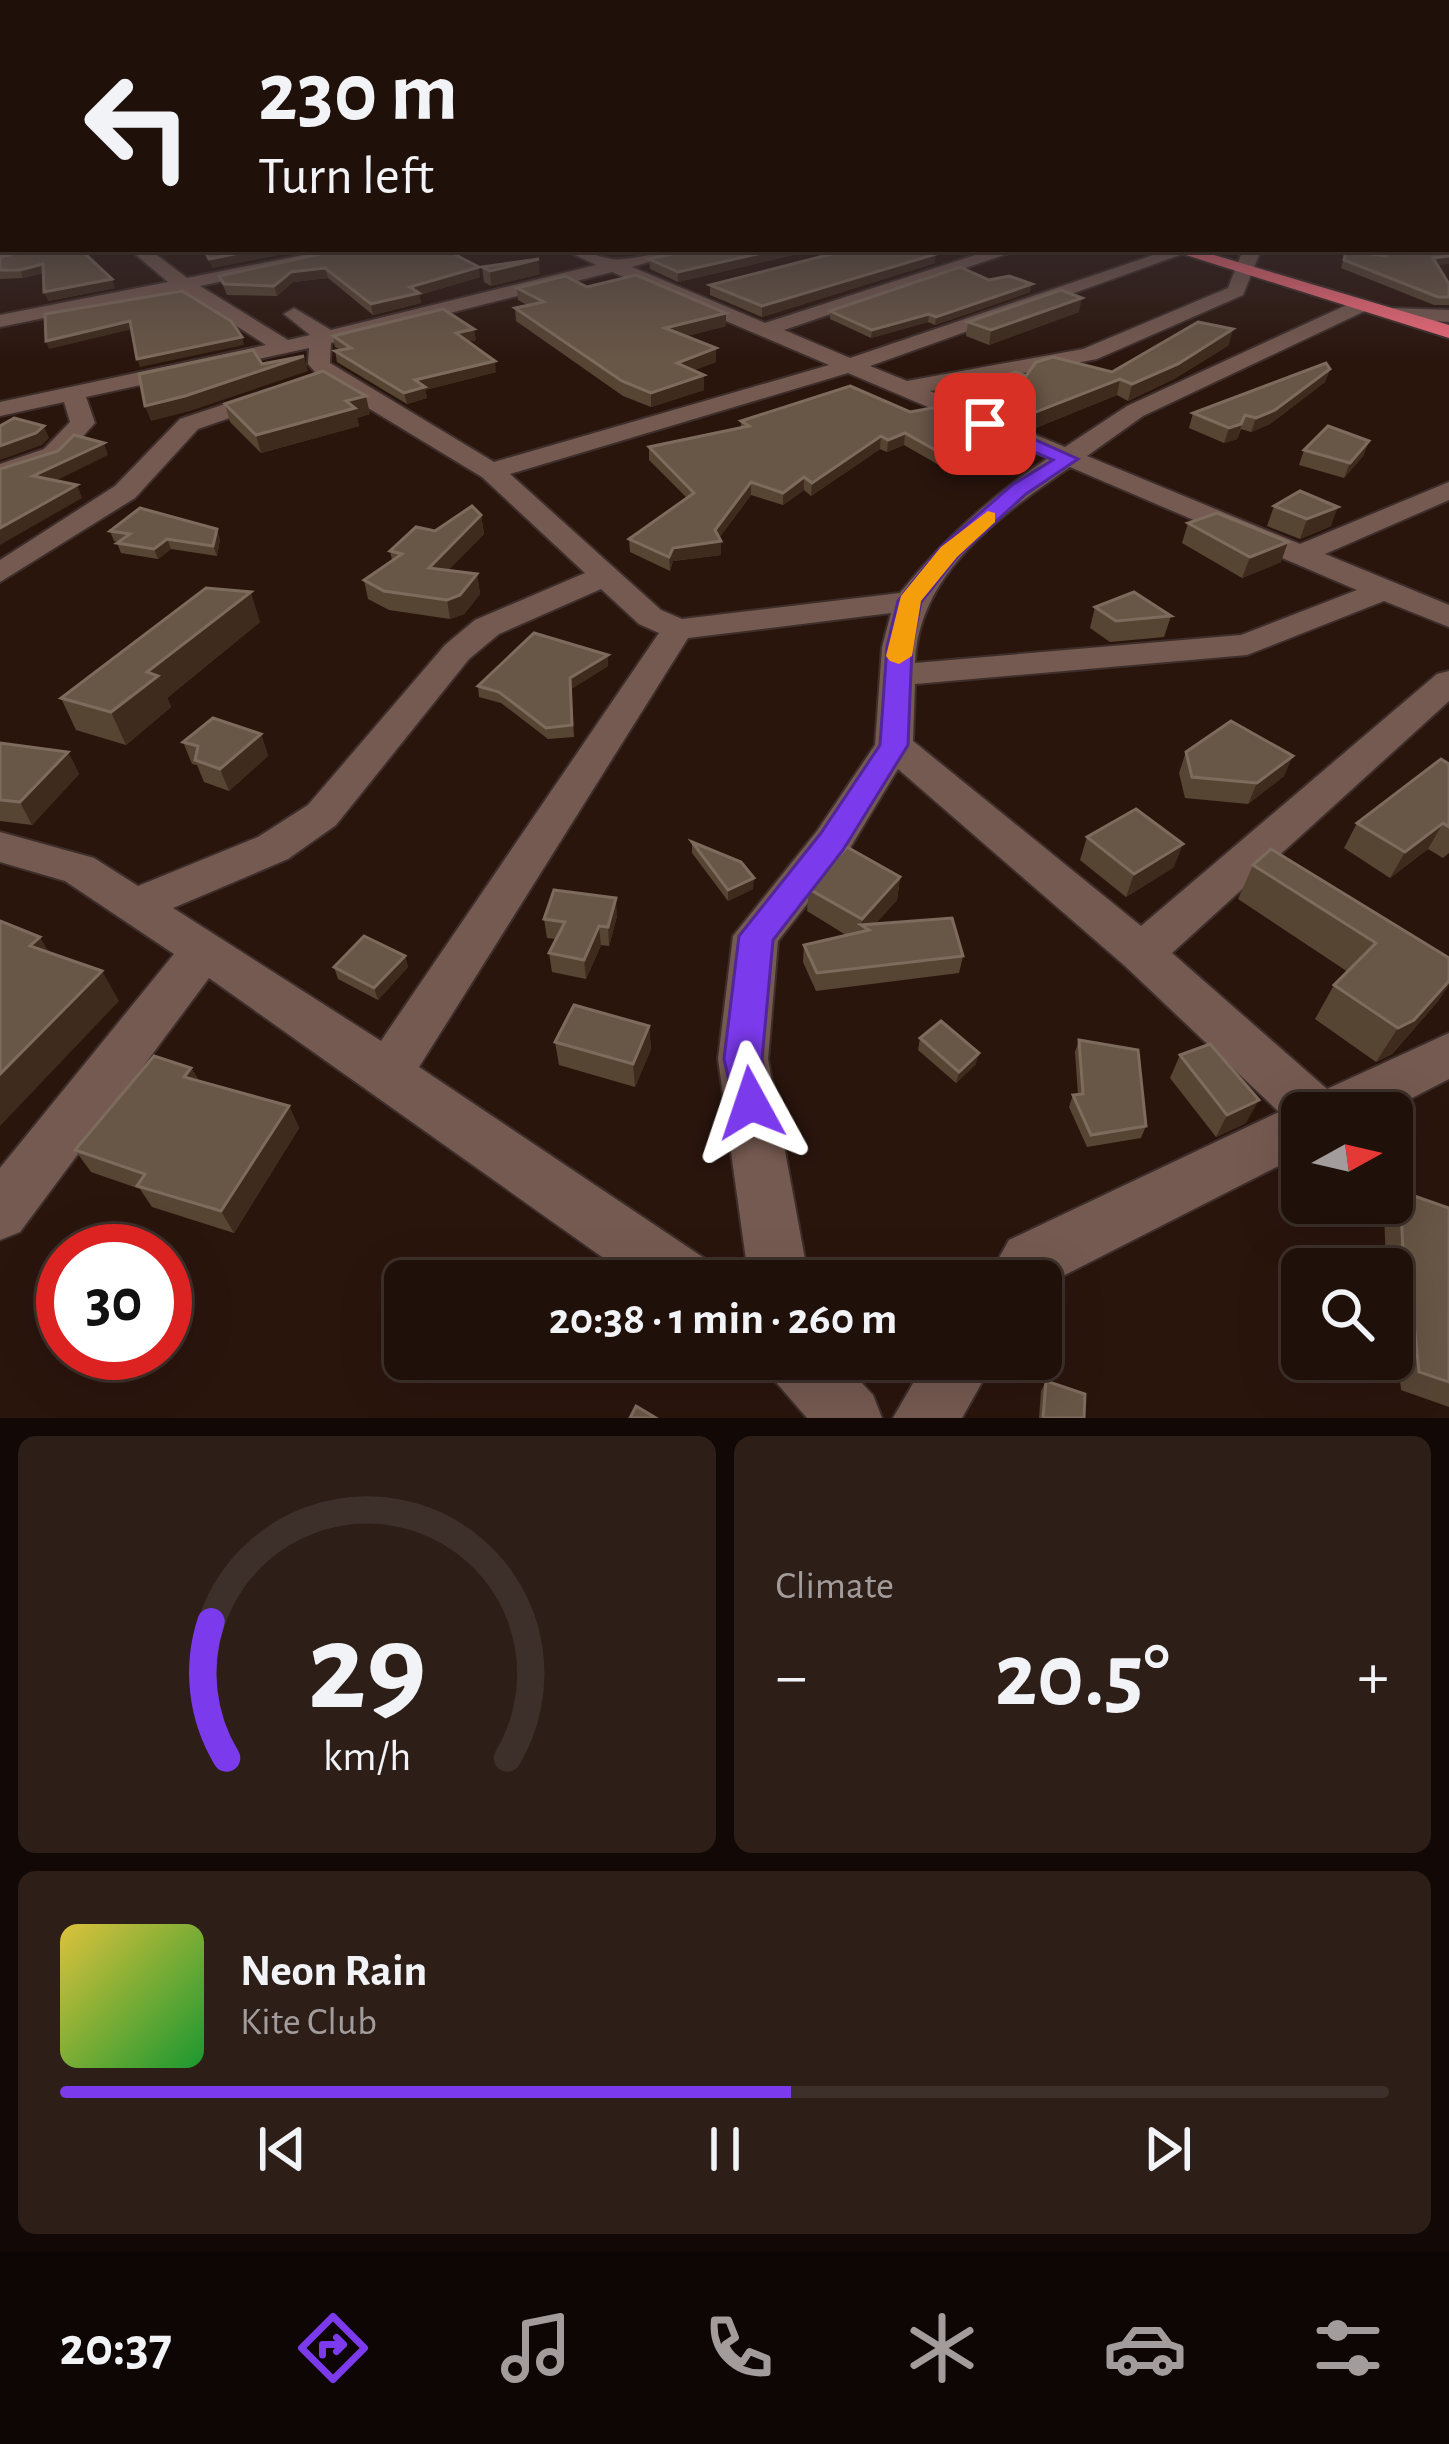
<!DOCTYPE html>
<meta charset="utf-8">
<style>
:root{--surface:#20100a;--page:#2d1e18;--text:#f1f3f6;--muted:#a29d9c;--line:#3d302b;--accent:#7c3aed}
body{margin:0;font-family:"Alegreya Sans",sans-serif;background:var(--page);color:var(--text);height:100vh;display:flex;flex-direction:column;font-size:45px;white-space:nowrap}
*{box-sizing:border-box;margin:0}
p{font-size:39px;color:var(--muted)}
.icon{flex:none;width:66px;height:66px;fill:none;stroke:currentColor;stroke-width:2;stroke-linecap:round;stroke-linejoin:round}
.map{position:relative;height:1418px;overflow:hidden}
.details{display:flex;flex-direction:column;gap:18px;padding:18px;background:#120906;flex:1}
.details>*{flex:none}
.top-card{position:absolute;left:0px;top:0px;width:1449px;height:252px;box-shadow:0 12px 48px #0002,0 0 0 3px var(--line);background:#20100a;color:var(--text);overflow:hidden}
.needle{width:78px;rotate:82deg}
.controls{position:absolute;left:1281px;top:1092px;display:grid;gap:24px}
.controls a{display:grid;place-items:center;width:132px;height:132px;border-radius:18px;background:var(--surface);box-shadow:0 12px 48px #0002,0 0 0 3px var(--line);font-size:60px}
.speed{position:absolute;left:36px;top:1224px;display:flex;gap:24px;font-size:60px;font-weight:700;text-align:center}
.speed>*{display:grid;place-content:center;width:156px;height:156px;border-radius:50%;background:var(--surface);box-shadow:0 12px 48px #0002,0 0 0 3px var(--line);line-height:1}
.speed .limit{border:18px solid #d22;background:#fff;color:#111}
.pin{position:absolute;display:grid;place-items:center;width:102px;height:102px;color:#fff;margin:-51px;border-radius:24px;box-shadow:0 6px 18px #0006}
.me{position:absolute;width:132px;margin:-66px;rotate:355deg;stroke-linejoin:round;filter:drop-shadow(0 0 9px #0008)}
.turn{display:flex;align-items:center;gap:42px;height:252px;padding:0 60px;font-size:54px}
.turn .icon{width:156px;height:156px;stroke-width:2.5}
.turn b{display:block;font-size:84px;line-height:102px}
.big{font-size:90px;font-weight:700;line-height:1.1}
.details .tile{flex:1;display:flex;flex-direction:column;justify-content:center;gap:18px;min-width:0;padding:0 42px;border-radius:18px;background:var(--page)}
.details .dial{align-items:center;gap:0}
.dial svg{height:312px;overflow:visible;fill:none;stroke:var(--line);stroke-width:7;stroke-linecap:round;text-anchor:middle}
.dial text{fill:var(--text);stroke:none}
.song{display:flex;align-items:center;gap:36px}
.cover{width:144px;height:144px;border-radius:18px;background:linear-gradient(135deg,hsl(50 70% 55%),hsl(130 70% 35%))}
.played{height:12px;border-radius:6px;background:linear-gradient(90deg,var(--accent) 55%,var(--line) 55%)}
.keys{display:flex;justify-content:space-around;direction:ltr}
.heat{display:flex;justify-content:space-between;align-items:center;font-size:66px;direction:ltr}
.details .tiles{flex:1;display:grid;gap:18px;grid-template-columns:1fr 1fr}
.tile:last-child{grid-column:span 2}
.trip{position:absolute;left:384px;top:1260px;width:678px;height:120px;border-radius:18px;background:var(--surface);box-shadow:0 12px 48px #0002,0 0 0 3px var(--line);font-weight:700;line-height:120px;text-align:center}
.tab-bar{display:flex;height:192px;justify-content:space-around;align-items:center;background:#0d0604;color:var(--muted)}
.tab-bar .icon{width:84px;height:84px}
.tab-bar .current{color:var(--accent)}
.tab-bar b{font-size:54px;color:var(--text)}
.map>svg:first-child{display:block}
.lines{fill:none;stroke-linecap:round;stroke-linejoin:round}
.minor-casing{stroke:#3d2e2b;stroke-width:4}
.highway-casing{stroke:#3d2e2b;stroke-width:4}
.minor{fill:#755a51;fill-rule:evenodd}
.highway{fill:#f06b7a;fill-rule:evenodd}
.wall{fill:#574534}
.shaded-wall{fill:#3e2b1d}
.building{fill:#685646;stroke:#7d6b5d;stroke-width:3}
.route{fill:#7c3aed;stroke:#51269a;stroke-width:3}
.slow{fill:#f59e0b}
</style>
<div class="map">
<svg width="1449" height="1418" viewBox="0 0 1449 1418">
<rect width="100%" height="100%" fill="#2a150d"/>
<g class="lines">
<defs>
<g id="minor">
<rect x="0" y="165" width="3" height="8"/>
<polygon points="15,249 54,249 0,262 0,252"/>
<path d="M129,249H149L187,278L333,249H368L200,286L288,340L310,335L284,314L294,308L331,330L596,265L563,249C583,249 594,256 612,259C625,262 671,249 693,249L632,267L765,323L994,249H1021L784,330L850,358L1171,249L1191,251L870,366L907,381L1083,349L1228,288L1241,255L1238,249H1256L1259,255L1243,295L1097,359L930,391L1065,447L1127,406L1353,302H1367V310L1143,416L1087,456L1300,544L1449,482V500L1325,554L1449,605V627L1384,601L1247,655L915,684L913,741L1141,926L1437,674L1449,671V701L1172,953L1327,1089L1449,1033V1079L1383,1113H1302V1154L1051,1282L1041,1296V1281H986L1009,1240L1279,1112L1125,966L898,769L847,853L778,941L768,1059L809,1281H749L718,1059L733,936L817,831L875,745L882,647L891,613L688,638L419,1067L707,1260L716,1281H636L209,978L20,1232L0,1240V1168L174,954L65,881L0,862V832L94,858L138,886L258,837L308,805L445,645L475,620L585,573L482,477L322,380L308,364L309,348L86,397L95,423L62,459L0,481V464L44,449L70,422L64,402L0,416V402L266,345L180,290L0,327V315L168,282ZM612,272L829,365L494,462L330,363L331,343ZM848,373L1048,458C991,496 943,540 900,593L682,619L661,610L510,474ZM1070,467L1357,590L1241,635L915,663C918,573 1001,515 1070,467ZM601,589L639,624L659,633L381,1041L173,908L288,859L336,825L469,659L499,634Z"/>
<polygon points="1394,308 1449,310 1449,322 1387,318 1384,314"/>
<polygon points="270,389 278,391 278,401 198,429 135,498 0,582 0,560 115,486 180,419"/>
<polygon points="766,1359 839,1359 873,1395 882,1418 807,1418 775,1381"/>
<polygon points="927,1359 995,1359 962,1418 893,1418"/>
</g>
<polygon id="highway" points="1167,249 1194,249 1449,325 1449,338"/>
</defs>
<use href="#minor" class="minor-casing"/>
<use href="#highway" class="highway-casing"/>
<use href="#minor" class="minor"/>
<use href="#highway" class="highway"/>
</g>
<g class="wall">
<polygon points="343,249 480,277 419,295 421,303 373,315 328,278 293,282 277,296 227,295 219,276"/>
<polygon points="683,249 819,249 678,282 650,269 649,259 683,252"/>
<polygon points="1379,249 1446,249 1437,265 1449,284 1449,305 1434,305 1341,268 1346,251 1379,255"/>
<polygon points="0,257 115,288 48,301 44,273 23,278 0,279"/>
<polygon points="935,263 762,317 710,295 710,285"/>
<polygon points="482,267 540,274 491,286 484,282"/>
<polygon points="989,280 1030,292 935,325 928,322 871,338 830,319 830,311"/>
<polygon points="587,287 726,326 686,336 716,348 716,362 694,370 704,375 704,390 651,407 623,396 516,321 515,308 527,305 518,300 517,288"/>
<polygon points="1079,312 989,345 966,336 968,322"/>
<polygon points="333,336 476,340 467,342 496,372 425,390 427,398 407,404 337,362 335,351 341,350 335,347"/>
<polygon points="1229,345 1174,379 1128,401 1117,395 1033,429 974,404 976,388 1026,376 1112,372"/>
<polygon points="1330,369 1325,382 1270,424 1251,432 1241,429 1237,439 1224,443 1189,428 1193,413"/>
<polygon points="225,404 370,414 357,418 359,426 261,453 230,422"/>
<polygon points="910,412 1005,432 1003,444 944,468 904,445 887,452 880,449 811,496 804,490 783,505 751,495 719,538 721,555 673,561 670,571 630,552 629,539 687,498 649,460 649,447 741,428 741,421"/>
<polygon points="1369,441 1363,456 1344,478 1299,465 1304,450"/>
<polygon points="1274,506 1331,526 1300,539 1267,526"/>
<polygon points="481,515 484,534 448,570 477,574 480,594 464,614 450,619 389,610 368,599 364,580 392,560 390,551 435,531"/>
<polygon points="1188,523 1281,562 1242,578 1182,543"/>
<polygon points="110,531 220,539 217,556 171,549 158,559 121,553 117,543 119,542 114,541"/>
<polygon points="1095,607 1171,616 1164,637 1110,642 1090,628"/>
<polygon points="260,622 167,698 171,707 126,745 76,730 61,698"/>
<polygon points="608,655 608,666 571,689 574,737 548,739 501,703 479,697 478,686"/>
<polygon points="261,734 268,756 229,791 204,782 197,765 192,764 183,742"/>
<polygon points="0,743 68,752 79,774 32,825 0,821"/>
<polygon points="1186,752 1284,776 1248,804 1185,798 1179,773"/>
<polygon points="1449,764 1449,853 1443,858 1428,849 1390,878 1344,848 1357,823"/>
<polygon points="1087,837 1174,867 1126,897 1080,860"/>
<polygon points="692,842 753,889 728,901 692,853"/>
<polygon points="1271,849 1439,1000 1392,1054 1376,1062 1315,1019 1334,985 1348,972 1238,899 1253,865"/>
<polygon points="900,877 897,900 875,924 963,956 959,973 816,991 803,962 804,945 846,935 807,911 809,889"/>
<polygon points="617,916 609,946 601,945 586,979 552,972 549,953 556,939 547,938 544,919"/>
<polygon points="405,956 408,967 378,1000 338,979 334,967"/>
<polygon points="649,1026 651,1049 635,1087 559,1065 555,1042"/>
<polygon points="920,1038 976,1064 956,1083 918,1050"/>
<polygon points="1079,1040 1146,1126 1141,1138 1087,1147 1069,1107 1073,1095 1078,1095 1075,1052"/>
<polygon points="1180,1055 1246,1123 1216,1137 1170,1078"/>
<polygon points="191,1068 199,1081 289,1106 299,1128 234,1233 152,1207 140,1189 91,1172 75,1150"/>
<polygon points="1400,1191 1449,1208 1449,1407 1401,1390 1396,1341 1392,1340 1392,1269 1323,1269 1337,1250 1386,1266 1384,1211"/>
<polygon points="1046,1381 1084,1418 1039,1418 1041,1391"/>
</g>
<g class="shaded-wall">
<polygon points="259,249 310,249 212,268 209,259"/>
<polygon points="779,249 819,249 678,282 678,272"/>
<polygon points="936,254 935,263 762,317 762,306"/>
<polygon points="1449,256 1449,264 1430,266 1433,258"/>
<polygon points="539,259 540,274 491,286 490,271"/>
<polygon points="43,264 47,272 23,278 20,270"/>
<polygon points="479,267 480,277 419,295 421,303 373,315 371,304 410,287"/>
<polygon points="325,268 328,278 293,282 277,296 274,286 291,272"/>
<polygon points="112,279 115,288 48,301 44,292"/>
<polygon points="1032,284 1030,292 935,325 936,317"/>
<polygon points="1082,298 1079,312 989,345 991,330"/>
<polygon points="726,313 726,326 665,342 665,328"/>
<polygon points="929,314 928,322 871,338 872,330"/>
<polygon points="130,321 133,329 49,349 46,341"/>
<polygon points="474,329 476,340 458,344 456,333"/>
<polygon points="1233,329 1229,345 1174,379 1128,401 1132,384"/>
<polygon points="242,337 244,345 140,367 137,359"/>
<polygon points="716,348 716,362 678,377 677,363"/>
<polygon points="304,356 308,371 190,411 151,421 145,406"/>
<polygon points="495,361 496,372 425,390 427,398 407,404 404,393 415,380"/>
<polygon points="1330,369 1325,382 1270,424 1251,432 1256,418"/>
<polygon points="704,375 704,390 651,407 651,393"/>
<polygon points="1120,379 1117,395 1033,429 1036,412"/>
<polygon points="366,396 370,414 357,418 359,426 261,453 256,435 346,401"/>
<polygon points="1245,415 1237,439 1224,443 1229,428"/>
<polygon points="44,426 49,438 42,445 0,460 0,446"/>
<polygon points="1005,432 1003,444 944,468 946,456"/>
<polygon points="905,433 904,445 887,452 888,440"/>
<polygon points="881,436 880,449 811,496 812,483"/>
<polygon points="1369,441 1363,456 1344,478 1350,463"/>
<polygon points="104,443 108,455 39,489 33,476"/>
<polygon points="804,477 804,490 783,505 783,493"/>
<polygon points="751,482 751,495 716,542 721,541 721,555 673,561 670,571 669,557 673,548 715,530"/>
<polygon points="77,485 82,498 0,545 0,528"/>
<polygon points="1338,507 1331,526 1300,539 1307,519"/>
<polygon points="481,515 484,534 432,587 429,568"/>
<polygon points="217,529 220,539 217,556 213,546"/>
<polygon points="167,539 171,549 158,559 154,549"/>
<polygon points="1288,542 1281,562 1242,578 1250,557"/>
<polygon points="477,574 480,594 464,614 450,619 447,600"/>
<polygon points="251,592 260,622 167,698 171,707 126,745 111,712 147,672"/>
<polygon points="608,655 608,666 571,689 574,737 570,678"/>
<polygon points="261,734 268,756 229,791 220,769"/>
<polygon points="68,752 79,774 32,825 20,802"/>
<polygon points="1293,756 1284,776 1248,804 1257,783"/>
<polygon points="1443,823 1428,849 1390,878 1405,852"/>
<polygon points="1183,844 1174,867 1126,897 1134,874"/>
<polygon points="900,877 897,900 869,931 861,925 859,942 862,919"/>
<polygon points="754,878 753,889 728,901 728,890"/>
<polygon points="616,898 617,916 609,946 608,927"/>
<polygon points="599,926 601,945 586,979 584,960"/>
<polygon points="40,937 58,967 30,946"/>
<polygon points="405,956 408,967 378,1000 374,988"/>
<polygon points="102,971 119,1001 0,1126 0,1074"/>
<polygon points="1449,981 1449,985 1439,1000 1392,1054 1376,1062 1398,1028"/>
<polygon points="649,1026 651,1049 635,1087 633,1064"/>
<polygon points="979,1053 976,1064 956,1083 959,1072"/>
<polygon points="191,1068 204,1091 184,1077"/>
<polygon points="1259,1100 1246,1123 1216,1137 1227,1115"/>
<polygon points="289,1106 299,1128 234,1233 221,1211"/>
</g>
<g class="building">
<polygon points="1446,162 1449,162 1449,197 1446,198"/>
<polygon points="3,203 3,238 0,239 0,204"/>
<polygon points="1446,211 1449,211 1449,256 1433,258 1449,284 1449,297 1438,297 1344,260 1346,251 1386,256 1383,249 1446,249"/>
<polygon points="35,249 80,249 112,279 44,292 43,264 20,270 0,270 0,257"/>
<polygon points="204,249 259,249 209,259"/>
<polygon points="343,249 444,249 479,267 410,287 419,293 371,304 325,268 291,272 274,286 224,284 219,276"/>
<polygon points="687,249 779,249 678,272 649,259 691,250"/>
<polygon points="851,249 925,249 936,254 762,306 710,285"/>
<polygon points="539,259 490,271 482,267"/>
<polygon points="960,267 989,280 1009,276 1032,284 936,317 929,314 872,330 830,311"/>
<polygon points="636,275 726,313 665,328 716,348 677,363 704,375 651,393 622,381 515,308 544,302 517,288 565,276 587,287"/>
<polygon points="1061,290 1082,298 991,330 968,322"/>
<polygon points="182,291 231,321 242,337 137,359 130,321 46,341 45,314"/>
<polygon points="443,309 474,329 456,333 495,361 415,380 425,387 404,393 335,351 351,348 333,336"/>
<polygon points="1198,322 1233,329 1178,364 1132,384 1120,379 1036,412 976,388 1015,372 1026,376 1036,362 1053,357 1112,372"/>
<polygon points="253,350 262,364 304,356 185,396 145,406 139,374"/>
<polygon points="1326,363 1330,369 1275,410 1256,418 1245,415 1241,424 1229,428 1193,413"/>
<polygon points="323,371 366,396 346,401 355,408 256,435 225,404"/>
<polygon points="850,386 910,412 943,406 1005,432 946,456 905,433 888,440 881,436 812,483 804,477 783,493 751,482 715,530 721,541 673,548 669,557 629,539 694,493 649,447 749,426 741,421"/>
<polygon points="14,418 44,426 36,433 0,446 0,426"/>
<polygon points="1328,426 1369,441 1350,463 1304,450"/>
<polygon points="74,435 104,443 33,476 77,485 0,528 0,469 58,451"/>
<polygon points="1300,491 1338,507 1307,519 1274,506"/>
<polygon points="472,506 481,515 429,568 477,574 460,595 447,600 384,591 364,580 402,554 390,551 416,527 435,531"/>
<polygon points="140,508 217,529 213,546 167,539 154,549 117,543 130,534 110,531"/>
<polygon points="1217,513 1288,542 1250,557 1188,523"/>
<polygon points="206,588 251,592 147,672 158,676 111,712 61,698"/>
<polygon points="1134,592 1171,616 1116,621 1095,607"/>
<polygon points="534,633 608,655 570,678 572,725 546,728 499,692 478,686"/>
<polygon points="213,718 261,734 220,769 195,760 198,746 183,742"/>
<polygon points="1231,721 1293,756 1257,783 1192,777 1186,752"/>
<polygon points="0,743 68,752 20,802 0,800"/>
<polygon points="1441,759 1449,764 1449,827 1443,823 1405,852 1357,823"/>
<polygon points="1136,809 1183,844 1134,874 1087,837"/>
<polygon points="692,842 741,862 754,878 728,890"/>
<polygon points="847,847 900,877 862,919 809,889"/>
<polygon points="1271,849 1449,958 1449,981 1414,1020 1398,1028 1334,985 1376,943 1253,865"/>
<polygon points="554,890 616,898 608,927 599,926 584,960 549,953 565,922 544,919"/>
<polygon points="952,918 963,956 817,973 804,945 869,930 861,925"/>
<polygon points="0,921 40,937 30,946 102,971 0,1074"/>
<polygon points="364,936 405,956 374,988 334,967"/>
<polygon points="574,1005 649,1026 633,1064 555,1042"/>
<polygon points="941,1021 979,1053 959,1072 920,1038"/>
<polygon points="1079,1040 1138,1050 1146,1126 1091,1135 1073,1095 1083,1094"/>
<polygon points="1210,1044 1259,1100 1227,1115 1180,1055"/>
<polygon points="154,1056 191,1068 184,1077 289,1106 221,1211 137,1186 145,1174 75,1150"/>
<polygon points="1400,1191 1449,1208 1449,1382 1419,1372 1414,1322 1392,1315 1392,1269 1338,1269 1337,1250 1404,1272"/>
<polygon points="1046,1381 1085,1394 1084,1418 1043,1418"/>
<polygon points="636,1406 656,1418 630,1418"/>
</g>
<linearGradient id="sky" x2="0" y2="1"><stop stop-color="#170c07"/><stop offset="0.45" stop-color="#443b40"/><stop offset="1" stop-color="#443b40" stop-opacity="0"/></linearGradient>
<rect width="1449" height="360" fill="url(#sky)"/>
<polygon class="route" points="978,420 991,420 1078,459 1026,494 992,525 957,557 921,602 912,647 908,745 843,850 773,940 762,1059 770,1103 765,1116 751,1121 737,1116 724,1059 739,936 821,833 880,745 887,647 898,601 941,547 1012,485 1053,460 978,428"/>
<polygon class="slow" points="988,511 995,513 995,522 957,557 921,601 912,656 899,664 890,661 886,656 901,596 941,547"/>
</svg>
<div class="controls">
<a><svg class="needle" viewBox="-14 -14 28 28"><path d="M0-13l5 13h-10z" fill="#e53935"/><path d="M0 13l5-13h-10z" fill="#a29d9c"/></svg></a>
<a><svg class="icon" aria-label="search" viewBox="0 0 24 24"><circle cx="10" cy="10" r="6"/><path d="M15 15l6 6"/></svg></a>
</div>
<div class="speed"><div class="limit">30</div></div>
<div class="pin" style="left:985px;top:424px;background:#d93025"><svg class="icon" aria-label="arrive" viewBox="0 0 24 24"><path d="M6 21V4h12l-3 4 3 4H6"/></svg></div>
<svg class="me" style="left:751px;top:1103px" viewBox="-20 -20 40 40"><path d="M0-17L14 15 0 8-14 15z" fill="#7c3aed" stroke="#fff" stroke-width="4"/></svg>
<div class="trip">20:38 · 1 min · 260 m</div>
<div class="top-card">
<div class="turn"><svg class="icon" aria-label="left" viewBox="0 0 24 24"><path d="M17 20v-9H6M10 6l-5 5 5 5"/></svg><div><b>230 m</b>Turn left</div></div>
</div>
</div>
<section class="details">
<div class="tiles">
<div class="tile dial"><svg viewBox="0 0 100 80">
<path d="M14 69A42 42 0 1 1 86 69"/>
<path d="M14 69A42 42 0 0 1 10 34" stroke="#7c3aed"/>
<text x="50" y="56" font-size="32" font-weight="700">29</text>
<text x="50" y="72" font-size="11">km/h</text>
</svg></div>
<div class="tile"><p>Climate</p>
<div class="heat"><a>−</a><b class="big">20.5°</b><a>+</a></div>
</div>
<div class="tile">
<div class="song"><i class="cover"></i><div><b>Neon Rain</b><p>Kite Club</p></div></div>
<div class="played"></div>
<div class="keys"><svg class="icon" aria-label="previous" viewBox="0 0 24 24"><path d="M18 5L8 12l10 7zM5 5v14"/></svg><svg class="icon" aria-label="pause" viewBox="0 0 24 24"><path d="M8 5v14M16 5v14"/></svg><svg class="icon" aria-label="next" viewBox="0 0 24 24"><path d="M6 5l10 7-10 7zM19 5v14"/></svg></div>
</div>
</div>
</section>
<nav class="tab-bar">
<b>20:37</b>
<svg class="icon current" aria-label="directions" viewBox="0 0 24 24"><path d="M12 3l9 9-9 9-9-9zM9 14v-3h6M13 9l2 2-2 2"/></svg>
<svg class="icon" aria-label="music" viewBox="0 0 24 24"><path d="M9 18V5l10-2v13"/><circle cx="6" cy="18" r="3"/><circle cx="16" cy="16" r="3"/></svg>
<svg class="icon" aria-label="phone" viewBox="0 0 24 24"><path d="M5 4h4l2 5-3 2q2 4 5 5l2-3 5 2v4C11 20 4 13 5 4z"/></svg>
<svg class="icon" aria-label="climate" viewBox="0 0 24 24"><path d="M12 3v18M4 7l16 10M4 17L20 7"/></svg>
<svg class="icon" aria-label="car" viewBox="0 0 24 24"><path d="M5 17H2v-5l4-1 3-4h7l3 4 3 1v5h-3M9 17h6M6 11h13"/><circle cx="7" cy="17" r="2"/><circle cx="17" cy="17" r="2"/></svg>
<svg class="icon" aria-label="filters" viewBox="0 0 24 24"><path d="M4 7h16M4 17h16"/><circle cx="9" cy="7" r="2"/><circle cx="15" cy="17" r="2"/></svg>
</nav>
